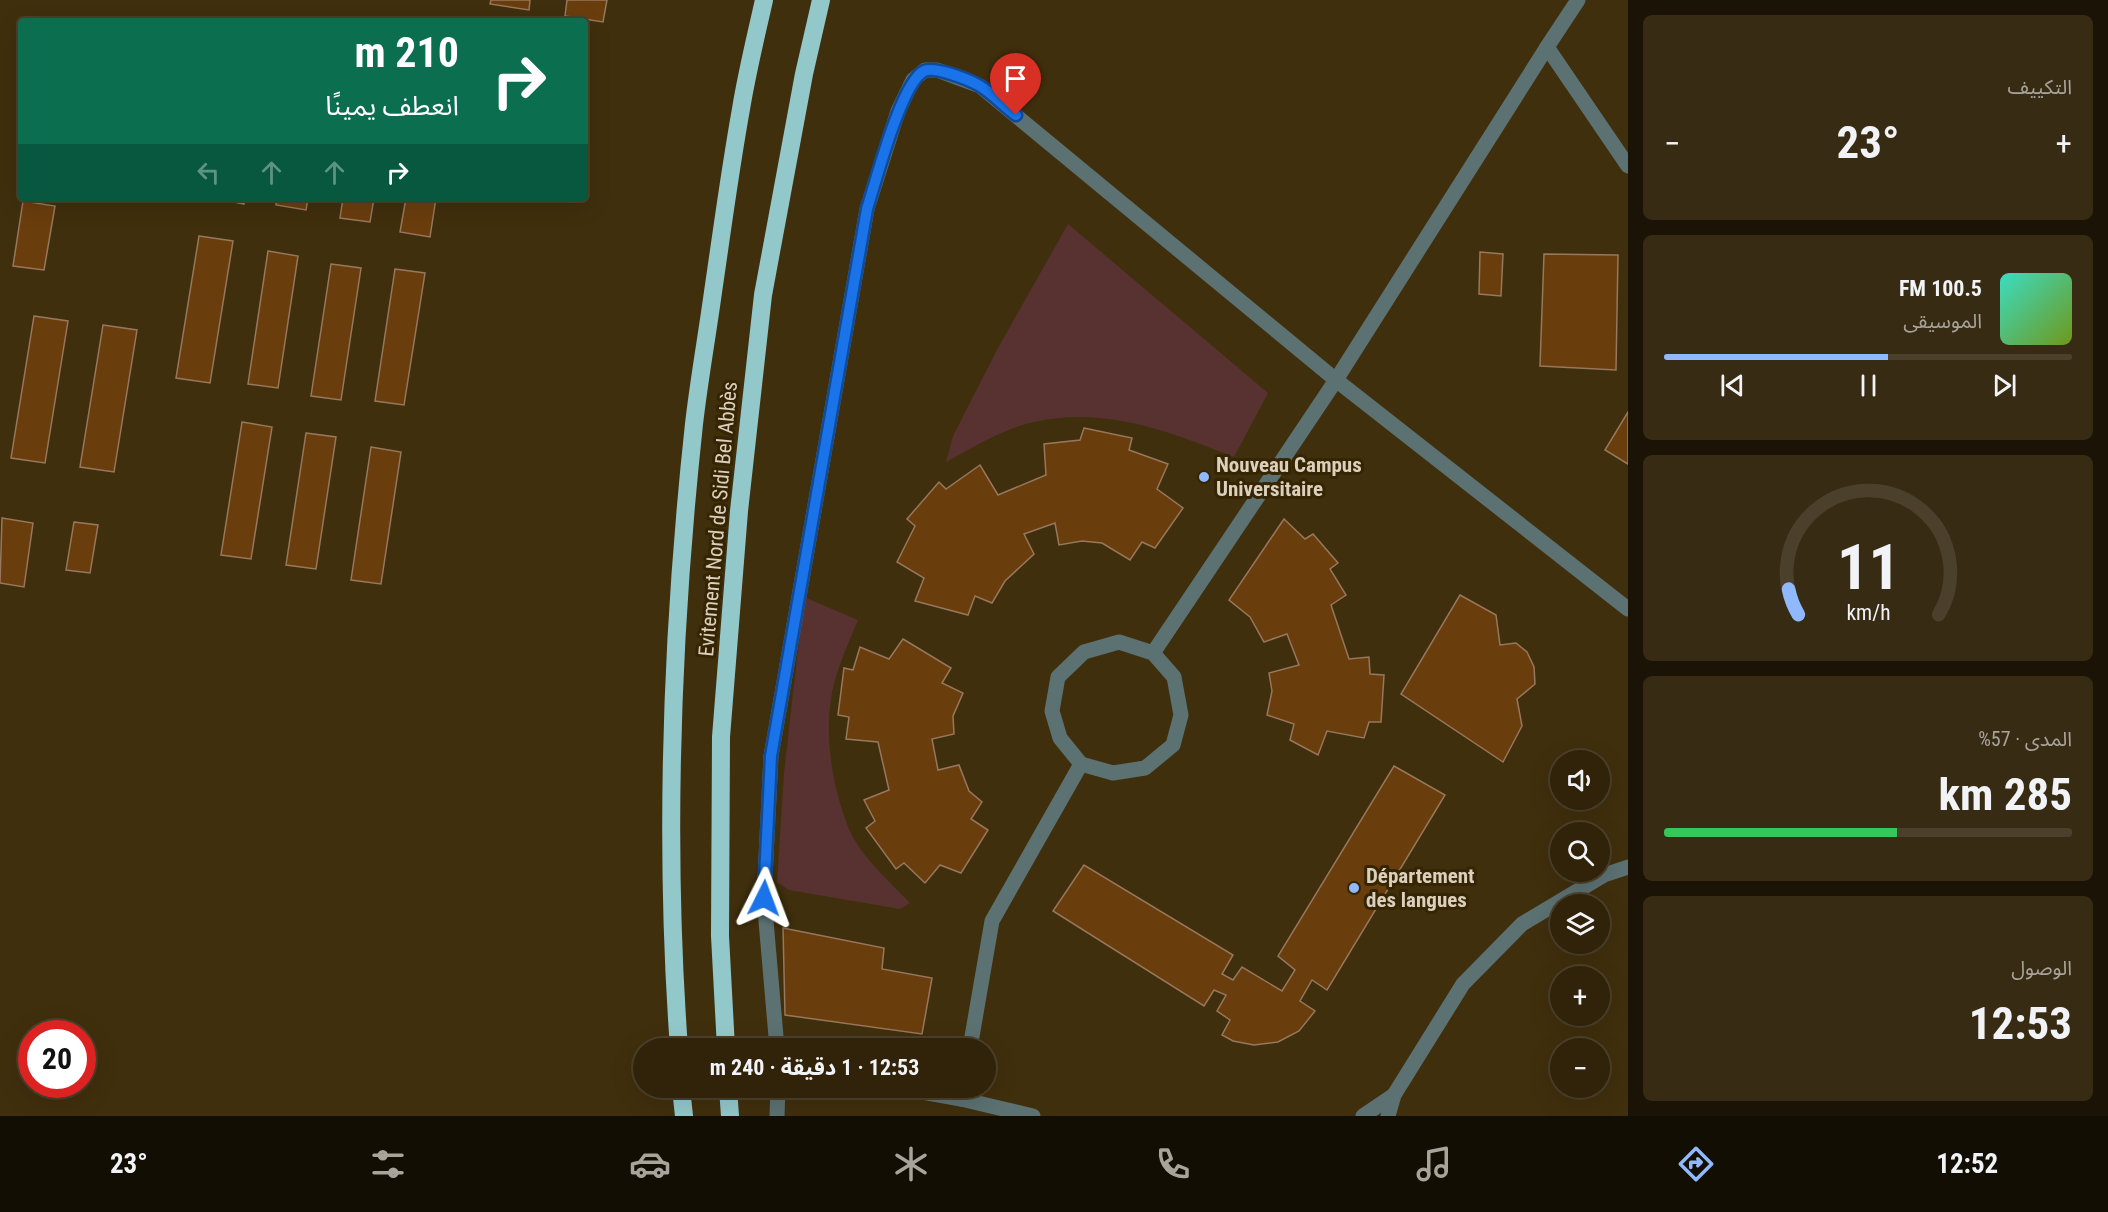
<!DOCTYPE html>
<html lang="ar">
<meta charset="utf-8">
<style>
:root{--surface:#30230a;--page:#382b13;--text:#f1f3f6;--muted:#a8a49c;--line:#4b402b;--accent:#90b8fd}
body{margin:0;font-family:"Roboto Condensed","Noto Sans Arabic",sans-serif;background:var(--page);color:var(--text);direction:rtl;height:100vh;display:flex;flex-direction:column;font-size:22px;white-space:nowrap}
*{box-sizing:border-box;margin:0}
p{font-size:20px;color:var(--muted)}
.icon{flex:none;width:33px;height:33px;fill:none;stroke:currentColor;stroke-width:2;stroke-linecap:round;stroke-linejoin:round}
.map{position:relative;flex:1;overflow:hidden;direction:ltr}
.drawer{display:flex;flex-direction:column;gap:15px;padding:15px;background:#1a1306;width:480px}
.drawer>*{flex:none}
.banner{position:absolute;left:18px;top:18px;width:570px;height:183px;border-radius:6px;box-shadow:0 6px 24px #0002,0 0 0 2px var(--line);direction:rtl;background:#0b6e4f;color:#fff;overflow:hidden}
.buttons{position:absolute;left:1550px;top:750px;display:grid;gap:12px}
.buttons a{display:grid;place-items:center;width:60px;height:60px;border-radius:50%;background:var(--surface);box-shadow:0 6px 24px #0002,0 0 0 2px var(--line);font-size:30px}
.speed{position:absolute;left:18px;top:1020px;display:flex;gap:12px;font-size:30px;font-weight:700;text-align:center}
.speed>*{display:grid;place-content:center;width:78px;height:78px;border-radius:50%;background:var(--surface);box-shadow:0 6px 24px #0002,0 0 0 2px var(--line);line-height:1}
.speed .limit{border:9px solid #d22;background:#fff;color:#111}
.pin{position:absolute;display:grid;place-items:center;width:51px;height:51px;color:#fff;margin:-62px -26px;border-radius:50% 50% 50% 0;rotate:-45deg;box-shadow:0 0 6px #0007}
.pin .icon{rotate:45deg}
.me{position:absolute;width:66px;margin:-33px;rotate:3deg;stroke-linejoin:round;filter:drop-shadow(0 0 4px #0008)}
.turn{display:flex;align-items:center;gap:21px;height:126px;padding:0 30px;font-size:27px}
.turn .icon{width:78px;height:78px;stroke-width:2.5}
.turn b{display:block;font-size:42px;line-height:51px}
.lanes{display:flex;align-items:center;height:57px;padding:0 30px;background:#0003;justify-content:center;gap:30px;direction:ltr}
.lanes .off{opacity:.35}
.big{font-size:45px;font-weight:700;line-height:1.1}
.drawer .card{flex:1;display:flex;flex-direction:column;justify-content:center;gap:9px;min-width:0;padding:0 21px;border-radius:9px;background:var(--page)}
.drawer .dial{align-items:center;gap:0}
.dial svg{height:156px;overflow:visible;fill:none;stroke:var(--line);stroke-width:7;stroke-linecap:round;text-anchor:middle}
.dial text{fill:var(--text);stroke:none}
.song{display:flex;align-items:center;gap:18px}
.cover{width:72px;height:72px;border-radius:9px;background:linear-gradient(135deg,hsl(170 70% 55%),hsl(80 70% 35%))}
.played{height:6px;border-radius:3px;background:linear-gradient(90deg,var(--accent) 55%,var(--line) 55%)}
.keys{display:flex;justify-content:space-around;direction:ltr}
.heat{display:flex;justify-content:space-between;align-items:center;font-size:33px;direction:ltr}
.charge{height:9px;border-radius:4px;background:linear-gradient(90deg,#34c759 57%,var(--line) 0)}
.trip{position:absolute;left:633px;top:1038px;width:363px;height:60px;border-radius:30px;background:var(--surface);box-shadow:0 6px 24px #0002,0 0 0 2px var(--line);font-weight:700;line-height:60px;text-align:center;direction:rtl}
.dock{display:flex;height:96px;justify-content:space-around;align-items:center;background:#130e04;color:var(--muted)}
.dock .icon{width:42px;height:42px}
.dock .active{color:var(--accent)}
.dock b{font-size:27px;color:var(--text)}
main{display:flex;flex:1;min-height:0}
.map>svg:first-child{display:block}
.green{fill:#573231}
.building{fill:#6a3d0d;stroke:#97775d;stroke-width:1.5}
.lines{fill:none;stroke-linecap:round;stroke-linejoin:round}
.minor{stroke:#5c7172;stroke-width:15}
.highway{stroke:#93c8cb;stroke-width:18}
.route-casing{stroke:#114b97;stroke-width:15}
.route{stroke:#1a73e8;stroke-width:10}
.poi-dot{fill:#90b8fd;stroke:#352502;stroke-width:2}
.labels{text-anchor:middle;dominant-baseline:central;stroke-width:6;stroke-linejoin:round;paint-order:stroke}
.poi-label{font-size:21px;font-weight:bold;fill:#dbd0be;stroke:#352502;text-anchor:start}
.street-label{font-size:21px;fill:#dbd0be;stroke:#352502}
</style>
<main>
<section class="drawer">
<div class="card"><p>التكييف</p>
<div class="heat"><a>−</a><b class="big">23°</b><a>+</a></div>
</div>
<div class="card">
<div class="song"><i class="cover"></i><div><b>100.5 FM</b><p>الموسيقى</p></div></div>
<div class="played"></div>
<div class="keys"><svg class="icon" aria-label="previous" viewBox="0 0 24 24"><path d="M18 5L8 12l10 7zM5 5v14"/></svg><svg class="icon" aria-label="pause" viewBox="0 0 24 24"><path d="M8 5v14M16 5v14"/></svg><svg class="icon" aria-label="next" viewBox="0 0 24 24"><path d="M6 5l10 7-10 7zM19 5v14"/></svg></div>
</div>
<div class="card dial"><svg viewBox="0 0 100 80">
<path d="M14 69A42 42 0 1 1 86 69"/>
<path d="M14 69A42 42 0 0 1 9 56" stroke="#90b8fd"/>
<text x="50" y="56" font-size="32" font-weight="700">11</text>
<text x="50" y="72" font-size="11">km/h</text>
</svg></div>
<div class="card"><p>المدى · 57%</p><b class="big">285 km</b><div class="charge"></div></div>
<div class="card"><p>الوصول</p><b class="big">12:53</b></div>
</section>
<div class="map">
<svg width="1628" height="1116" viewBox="0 0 1628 1116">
<rect width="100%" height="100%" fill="#402f0d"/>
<g class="green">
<path d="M1068,224L1268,393L1234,457C1168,431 1105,406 1034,422C1002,429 974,447 946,462L953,436L998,348Z"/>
<path d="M804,597L858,620C850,639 841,660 835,680C822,726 831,785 849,829C861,857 889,881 910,903L900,909L789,890L777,882L784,773Z"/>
</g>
<g class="building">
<polygon points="491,0 530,0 529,10 490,4"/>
<polygon points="567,0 607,0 603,22 565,16"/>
<polygon points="215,198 245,198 244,204"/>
<polygon points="277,198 308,198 306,210 276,205"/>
<polygon points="343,198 374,198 370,222 340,218"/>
<polygon points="406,198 436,198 430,237 400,232"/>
<polygon points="23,201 55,206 44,270 13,266"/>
<polygon points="199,236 233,241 210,383 176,378"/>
<polygon points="268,251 298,256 278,388 248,384"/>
<polygon points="1480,252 1503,254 1501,296 1479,294"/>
<polygon points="1544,254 1618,255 1616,370 1540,366"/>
<polygon points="331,264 361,268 341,400 311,396"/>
<polygon points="395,269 425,273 404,405 375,401"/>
<polygon points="34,316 68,321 45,463 11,458"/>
<polygon points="103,325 137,330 114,472 80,467"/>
<polygon points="1628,412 1628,464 1605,450"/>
<polygon points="242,422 272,427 251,559 221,555"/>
<polygon points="1084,428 1132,438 1129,450 1168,464 1157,489 1183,508 1155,548 1142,542 1130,560 1102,543 1082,541 1059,545 1055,523 1024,534 1034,554 1005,581 992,603 975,596 968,615 915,601 924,578 897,562 915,526 907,519 939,482 946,489 980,465 998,495 1046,475 1044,444 1080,440"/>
<polygon points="306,433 336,437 316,569 286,565"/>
<polygon points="371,447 401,452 381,584 351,580"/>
<polygon points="2,518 33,523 24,587 0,583"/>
<polygon points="1284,519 1305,539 1313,534 1338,563 1330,569 1346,595 1331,605 1349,659 1369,657 1370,674 1384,675 1381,722 1369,722 1364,738 1327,731 1318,755 1290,740 1294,724 1267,715 1272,691 1269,673 1299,665 1287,634 1264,642 1250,617 1229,600"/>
<polygon points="74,522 98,525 90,573 66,570"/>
<polygon points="1460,595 1496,615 1500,645 1516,643 1527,652 1534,667 1535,684 1517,699 1522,726 1503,762 1401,694"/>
<polygon points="903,639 951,668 942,683 963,693 953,716 954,734 932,739 938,770 959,765 969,791 982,802 971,819 988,830 961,873 940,865 925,883 904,863 896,869 866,828 875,821 864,800 889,790 878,742 846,739 849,717 838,715 844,668 853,670 860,647 889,659"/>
<polygon points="1394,766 1445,795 1327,990 1312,980 1300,1001 1315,1011 1299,1031 1278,1042 1254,1045 1233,1041 1222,1035 1230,1020 1217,1011 1226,995 1214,990 1204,1006 1053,911 1084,865 1233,955 1222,974 1233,980 1242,967 1282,991 1295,970 1278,956"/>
<polygon points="783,928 884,948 882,969 932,978 922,1034 785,1015"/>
</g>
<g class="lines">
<g class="minor">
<polyline points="1578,0 1547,47 1628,166"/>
<polygon points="1119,642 1153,653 1174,677 1181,715 1173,745 1145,768 1113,773 1081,764 1060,738 1052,711 1058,677 1084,652"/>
<polyline points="1153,653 1336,380 1547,47"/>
<polyline points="777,1048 764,898 771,756 867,209 898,111 913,80 925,70 937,70 980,86 1336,380 1628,609"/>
<polyline points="970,1048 992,921 1081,764"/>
<polyline points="900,1088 961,1099 963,1088"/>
<polyline points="961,1099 1033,1116"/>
<polyline points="777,1116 778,1088"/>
<polyline points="1363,1116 1394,1095"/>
<polyline points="1388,1116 1394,1095 1463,984 1522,924 1604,875 1628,867"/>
</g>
<g class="highway">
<path d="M679,1048C664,843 672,628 694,424C699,380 707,336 713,292C722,231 730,170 741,109C747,72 756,36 764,0"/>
<polyline points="726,1048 720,936 721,737 739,511 763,295 804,74 821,0"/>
<polyline points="681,1088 684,1116"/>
<polyline points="728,1088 730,1116"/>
</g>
</g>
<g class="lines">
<defs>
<path id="route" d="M764,898L771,756L867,209C876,181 901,83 924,71C935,66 970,80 980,86C993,94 1004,106 1016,115"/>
</defs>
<use href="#route" class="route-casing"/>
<use href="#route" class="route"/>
</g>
<g class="poi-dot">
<circle cx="1204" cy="477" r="6"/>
<circle cx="1354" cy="888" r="6"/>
</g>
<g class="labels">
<g class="poi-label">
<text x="1216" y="465">Nouveau Campus<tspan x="1216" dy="24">Universitaire</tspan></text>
<text x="1366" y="876">Département<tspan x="1366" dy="24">des langues</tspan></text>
</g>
<g class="street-label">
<text transform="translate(718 519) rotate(-85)">Evitement Nord de Sidi Bel Abbès</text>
</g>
</g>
</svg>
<div class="buttons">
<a><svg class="icon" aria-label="sound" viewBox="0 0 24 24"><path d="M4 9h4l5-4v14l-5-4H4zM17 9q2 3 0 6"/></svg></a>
<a><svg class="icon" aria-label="search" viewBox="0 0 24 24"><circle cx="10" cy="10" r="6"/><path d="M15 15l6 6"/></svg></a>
<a><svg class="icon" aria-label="layers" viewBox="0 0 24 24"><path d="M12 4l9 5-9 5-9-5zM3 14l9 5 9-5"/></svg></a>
<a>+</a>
<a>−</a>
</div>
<div class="speed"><div class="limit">20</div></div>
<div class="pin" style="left:1016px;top:115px;background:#d93025"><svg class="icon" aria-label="arrive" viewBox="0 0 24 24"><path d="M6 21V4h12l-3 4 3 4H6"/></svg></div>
<svg class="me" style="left:764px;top:898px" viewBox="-20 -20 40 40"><path d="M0-17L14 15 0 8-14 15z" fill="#1a73e8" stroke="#fff" stroke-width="4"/></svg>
<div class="trip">12:53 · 1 دقيقة · 240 m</div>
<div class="banner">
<div class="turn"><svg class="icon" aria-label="right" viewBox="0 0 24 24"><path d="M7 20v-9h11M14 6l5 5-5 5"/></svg><div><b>210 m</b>انعطف يمينًا</div></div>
<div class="lanes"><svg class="icon off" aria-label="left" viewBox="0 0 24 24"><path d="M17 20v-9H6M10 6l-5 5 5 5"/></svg><svg class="icon off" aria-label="ahead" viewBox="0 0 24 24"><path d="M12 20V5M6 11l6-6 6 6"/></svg><svg class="icon off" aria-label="ahead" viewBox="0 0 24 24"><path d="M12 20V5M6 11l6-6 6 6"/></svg><svg class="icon" aria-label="right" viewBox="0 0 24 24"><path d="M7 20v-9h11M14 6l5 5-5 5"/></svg></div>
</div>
</div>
</main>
<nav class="dock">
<b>12:52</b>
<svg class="icon active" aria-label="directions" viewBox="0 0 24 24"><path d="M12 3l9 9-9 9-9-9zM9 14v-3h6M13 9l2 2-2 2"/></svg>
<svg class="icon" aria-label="music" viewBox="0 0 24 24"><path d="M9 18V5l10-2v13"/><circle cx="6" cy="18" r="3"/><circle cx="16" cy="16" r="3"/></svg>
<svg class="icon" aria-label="phone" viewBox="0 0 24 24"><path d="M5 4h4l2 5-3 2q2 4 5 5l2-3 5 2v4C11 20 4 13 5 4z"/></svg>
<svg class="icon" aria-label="climate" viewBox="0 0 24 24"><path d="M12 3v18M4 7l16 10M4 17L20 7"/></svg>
<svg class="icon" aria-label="car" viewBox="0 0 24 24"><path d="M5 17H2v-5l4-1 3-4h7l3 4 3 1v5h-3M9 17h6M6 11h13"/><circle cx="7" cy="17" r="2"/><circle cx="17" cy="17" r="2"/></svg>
<svg class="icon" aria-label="filters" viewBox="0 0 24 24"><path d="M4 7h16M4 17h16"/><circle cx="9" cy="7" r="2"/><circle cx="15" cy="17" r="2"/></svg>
<b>23°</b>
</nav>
